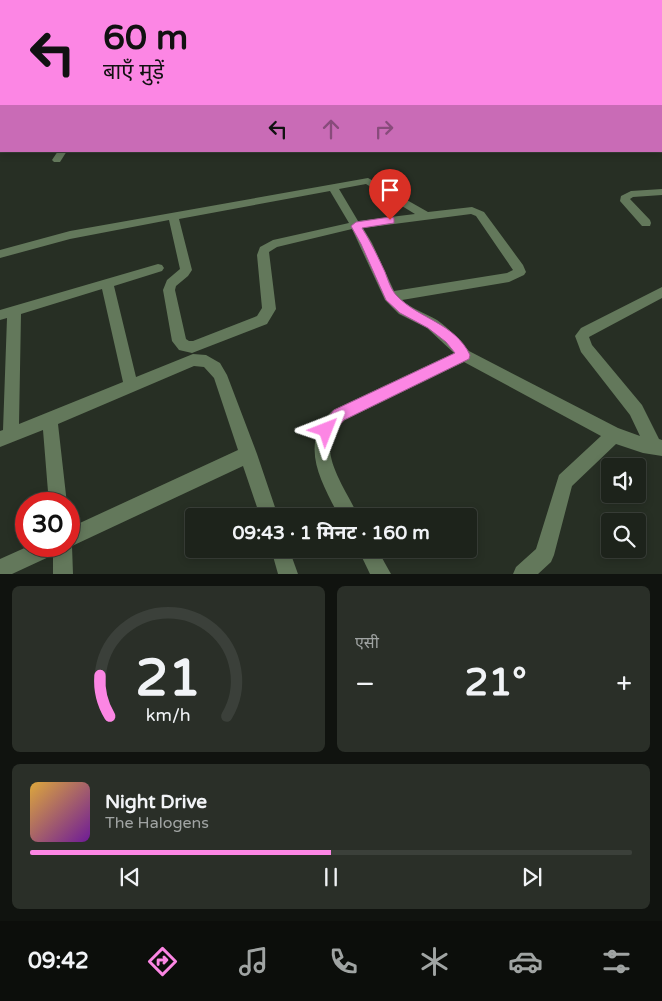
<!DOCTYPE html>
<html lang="hi">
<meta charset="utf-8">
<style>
:root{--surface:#1d231b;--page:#2a2f28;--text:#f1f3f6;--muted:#a0a4a3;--line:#3b403a;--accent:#fc86e4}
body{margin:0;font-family:"Varela Round","Noto Sans Devanagari",sans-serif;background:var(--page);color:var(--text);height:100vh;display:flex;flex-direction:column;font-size:19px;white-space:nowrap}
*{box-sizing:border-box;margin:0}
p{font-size:16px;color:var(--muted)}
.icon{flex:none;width:28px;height:28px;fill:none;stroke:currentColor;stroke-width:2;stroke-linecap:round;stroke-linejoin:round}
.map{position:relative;height:574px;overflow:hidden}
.side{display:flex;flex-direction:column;gap:12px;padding:12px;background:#10130f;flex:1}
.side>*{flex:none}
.top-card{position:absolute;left:0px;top:0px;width:662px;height:152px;box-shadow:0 2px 8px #0003,0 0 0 1px var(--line);background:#fc86e4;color:#111;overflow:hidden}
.buttons{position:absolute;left:601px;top:458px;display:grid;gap:10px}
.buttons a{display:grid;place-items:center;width:45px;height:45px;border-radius:5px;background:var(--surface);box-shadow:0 2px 8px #0003,0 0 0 1px var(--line);font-size:25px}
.speed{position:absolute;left:15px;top:492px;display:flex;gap:10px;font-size:25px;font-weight:700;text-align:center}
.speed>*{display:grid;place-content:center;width:65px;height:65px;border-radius:50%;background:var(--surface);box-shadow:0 2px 8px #0003,0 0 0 1px var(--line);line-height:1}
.speed .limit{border:8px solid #d22;background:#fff;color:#111}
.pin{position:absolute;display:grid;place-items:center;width:42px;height:42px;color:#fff;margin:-51px -21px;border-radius:50% 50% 50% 0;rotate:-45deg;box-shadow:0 0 5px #0007}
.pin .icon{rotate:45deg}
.me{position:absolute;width:55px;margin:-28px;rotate:45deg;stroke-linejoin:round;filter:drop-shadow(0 0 4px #0008)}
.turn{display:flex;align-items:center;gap:18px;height:105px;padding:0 20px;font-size:22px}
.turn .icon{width:65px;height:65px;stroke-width:2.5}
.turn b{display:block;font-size:35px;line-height:42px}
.lanes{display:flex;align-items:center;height:48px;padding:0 20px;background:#0003;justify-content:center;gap:25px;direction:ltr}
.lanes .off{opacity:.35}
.big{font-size:38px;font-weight:700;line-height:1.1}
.side .widget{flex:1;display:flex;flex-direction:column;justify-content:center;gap:8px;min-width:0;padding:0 18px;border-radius:8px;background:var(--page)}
.side .dial{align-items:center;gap:0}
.dial svg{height:130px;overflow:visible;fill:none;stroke:var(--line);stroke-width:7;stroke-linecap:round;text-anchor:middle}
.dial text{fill:var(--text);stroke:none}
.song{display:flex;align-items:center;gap:15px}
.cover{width:60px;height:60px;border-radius:8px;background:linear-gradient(135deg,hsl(40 70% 55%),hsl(280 70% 35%))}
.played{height:5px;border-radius:2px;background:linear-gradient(90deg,var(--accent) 50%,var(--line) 50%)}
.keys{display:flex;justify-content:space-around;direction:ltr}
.heat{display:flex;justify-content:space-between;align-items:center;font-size:28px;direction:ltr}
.side .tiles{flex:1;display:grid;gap:12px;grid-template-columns:1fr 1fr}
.widget:last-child{grid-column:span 2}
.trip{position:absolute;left:185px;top:508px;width:292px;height:50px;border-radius:5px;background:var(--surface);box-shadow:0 2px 8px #0003,0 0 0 1px var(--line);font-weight:700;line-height:50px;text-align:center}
.menu{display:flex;height:80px;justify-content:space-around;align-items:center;background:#0c0e0b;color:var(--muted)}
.menu .icon{width:35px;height:35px}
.menu .selected{color:var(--accent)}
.menu b{font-size:22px;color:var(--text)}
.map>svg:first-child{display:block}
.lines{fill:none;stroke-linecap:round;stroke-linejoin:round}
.river{fill:#2c0026;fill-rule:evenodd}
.minor{fill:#63785b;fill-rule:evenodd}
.route{fill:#fc86e4;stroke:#a45794}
</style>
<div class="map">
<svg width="662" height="574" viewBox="0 0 662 574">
<rect width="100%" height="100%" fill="#272f24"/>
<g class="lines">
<g class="river">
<rect x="121" y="0" width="13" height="1"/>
<rect x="525" y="0" width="16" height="1"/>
<rect x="661" y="12" width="1" height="8"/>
<rect x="661" y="43" width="1" height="10"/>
</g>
<g class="minor">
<rect x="0" y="19" width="1" height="4"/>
<rect x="0" y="33" width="1" height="4"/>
<rect x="0" y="49" width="1" height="4"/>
<rect x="661" y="65" width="1" height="4"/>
<rect x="661" y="91" width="1" height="4"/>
<rect x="0" y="95" width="1" height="4"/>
<rect x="661" y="107" width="1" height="5"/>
<rect x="0" y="127" width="1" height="6"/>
<polygon points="661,136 662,137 662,143 661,142"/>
<polygon points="58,151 67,151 60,162 54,162 52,160"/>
<path d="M368,178L428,212L472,207L484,212L523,265L526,272L524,275L509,282L402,300C412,309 425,313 437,320C449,328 459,340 469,351L618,428L640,436L630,415L581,352L575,336L581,328L662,287V298L589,337L592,345L642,405L659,439L662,440V456L643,453L616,444L572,486L554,555L551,562L538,574H513L516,567L536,549L559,475L601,436L464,362L345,420C341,424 336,427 334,432C319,456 349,494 358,516H339L338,514C319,478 299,442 333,410L454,353L427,328L399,314L385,300L352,229L277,247L269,252L276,309L267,324L192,353L179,350L172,341L163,290L167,280L180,269L169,220L70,239L0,258V250L70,231ZM366,184L415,214L358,221L339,189ZM330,191L349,223L273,240L260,247L257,255L262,308L257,316L193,341H189L186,339L175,290L176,286L188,276L192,270L179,219ZM471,214L476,216L513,270L507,273L394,291L372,243L363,228Z"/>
<polygon points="662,189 662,195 633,197 630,199 650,220 651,223 650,226 642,226 620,201 621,196 631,191"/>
<path d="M158,264L162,265L164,268L162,271L114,286L136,377L193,354L206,355L220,363L227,375L257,454L278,516H260L243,466L72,546L73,574H53V555L12,574H0V559L29,546H69V528L238,450L214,378L204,367L194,366L58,424L67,504H49L43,430L0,447V431L3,430L7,318L0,320V310ZM102,289L123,382L19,424L21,314Z"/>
<polygon points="271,549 289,549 298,574 278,574"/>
<polygon points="358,549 377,549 391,574 370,574"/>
</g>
</g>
<path class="route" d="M390,217L394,218V223L362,228C371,242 378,257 385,272C388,280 391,290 397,296C419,319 455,323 470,355L469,359L344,420L331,435L326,437L320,435L318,430L334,410L455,353L446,342L428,328L400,313L386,300L361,244L351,226L356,222Z"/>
</svg>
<div class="buttons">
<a><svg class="icon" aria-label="sound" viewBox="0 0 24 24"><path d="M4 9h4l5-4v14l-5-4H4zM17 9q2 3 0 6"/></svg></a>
<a><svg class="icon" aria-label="search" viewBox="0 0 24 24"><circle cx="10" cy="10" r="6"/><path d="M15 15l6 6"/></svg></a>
</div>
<div class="speed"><div class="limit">30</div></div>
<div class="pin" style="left:390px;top:220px;background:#d93025"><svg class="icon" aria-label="arrive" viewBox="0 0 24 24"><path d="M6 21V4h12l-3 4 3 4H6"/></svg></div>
<svg class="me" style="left:326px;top:430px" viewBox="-20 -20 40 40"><path d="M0-17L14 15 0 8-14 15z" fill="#fc86e4" stroke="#fff" stroke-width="4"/></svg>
<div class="trip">09:43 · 1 मिनट · 160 m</div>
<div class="top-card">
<div class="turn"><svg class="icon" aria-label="left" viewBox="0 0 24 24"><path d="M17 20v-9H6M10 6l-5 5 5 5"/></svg><div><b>60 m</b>बाएँ मुड़ें</div></div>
<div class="lanes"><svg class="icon" aria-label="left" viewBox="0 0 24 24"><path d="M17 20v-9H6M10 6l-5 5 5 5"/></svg><svg class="icon off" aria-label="ahead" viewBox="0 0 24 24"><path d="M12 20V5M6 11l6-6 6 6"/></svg><svg class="icon off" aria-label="right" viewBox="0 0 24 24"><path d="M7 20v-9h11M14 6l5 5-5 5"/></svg></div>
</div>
</div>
<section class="side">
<div class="tiles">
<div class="widget dial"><svg viewBox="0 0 100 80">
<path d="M14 69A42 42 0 1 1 86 69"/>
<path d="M14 69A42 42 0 0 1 8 44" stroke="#fc86e4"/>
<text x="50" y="56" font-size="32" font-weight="700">21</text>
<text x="50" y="72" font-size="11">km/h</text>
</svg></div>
<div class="widget"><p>एसी</p>
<div class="heat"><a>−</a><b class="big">21°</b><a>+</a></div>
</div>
<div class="widget">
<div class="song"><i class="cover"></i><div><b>Night Drive</b><p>The Halogens</p></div></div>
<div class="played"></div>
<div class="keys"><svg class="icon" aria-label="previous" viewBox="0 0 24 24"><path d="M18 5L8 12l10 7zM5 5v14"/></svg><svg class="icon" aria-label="pause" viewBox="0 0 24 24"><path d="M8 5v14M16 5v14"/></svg><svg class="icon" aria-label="next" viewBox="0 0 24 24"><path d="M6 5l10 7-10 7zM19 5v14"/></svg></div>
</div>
</div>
</section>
<nav class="menu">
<b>09:42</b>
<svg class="icon selected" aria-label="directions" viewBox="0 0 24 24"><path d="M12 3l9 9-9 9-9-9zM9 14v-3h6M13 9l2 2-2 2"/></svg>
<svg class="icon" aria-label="music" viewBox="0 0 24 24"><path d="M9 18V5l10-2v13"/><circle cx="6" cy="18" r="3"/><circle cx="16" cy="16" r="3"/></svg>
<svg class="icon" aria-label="phone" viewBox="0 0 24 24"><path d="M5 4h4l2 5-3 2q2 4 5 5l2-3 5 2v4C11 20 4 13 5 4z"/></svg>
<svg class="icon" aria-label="climate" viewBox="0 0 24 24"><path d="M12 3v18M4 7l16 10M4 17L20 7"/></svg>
<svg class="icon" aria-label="car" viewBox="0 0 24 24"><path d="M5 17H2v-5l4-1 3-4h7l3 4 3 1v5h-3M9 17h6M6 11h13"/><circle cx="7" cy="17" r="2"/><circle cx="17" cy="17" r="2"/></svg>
<svg class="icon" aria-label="filters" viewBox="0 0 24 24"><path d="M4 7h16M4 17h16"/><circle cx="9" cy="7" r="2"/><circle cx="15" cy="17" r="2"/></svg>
</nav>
